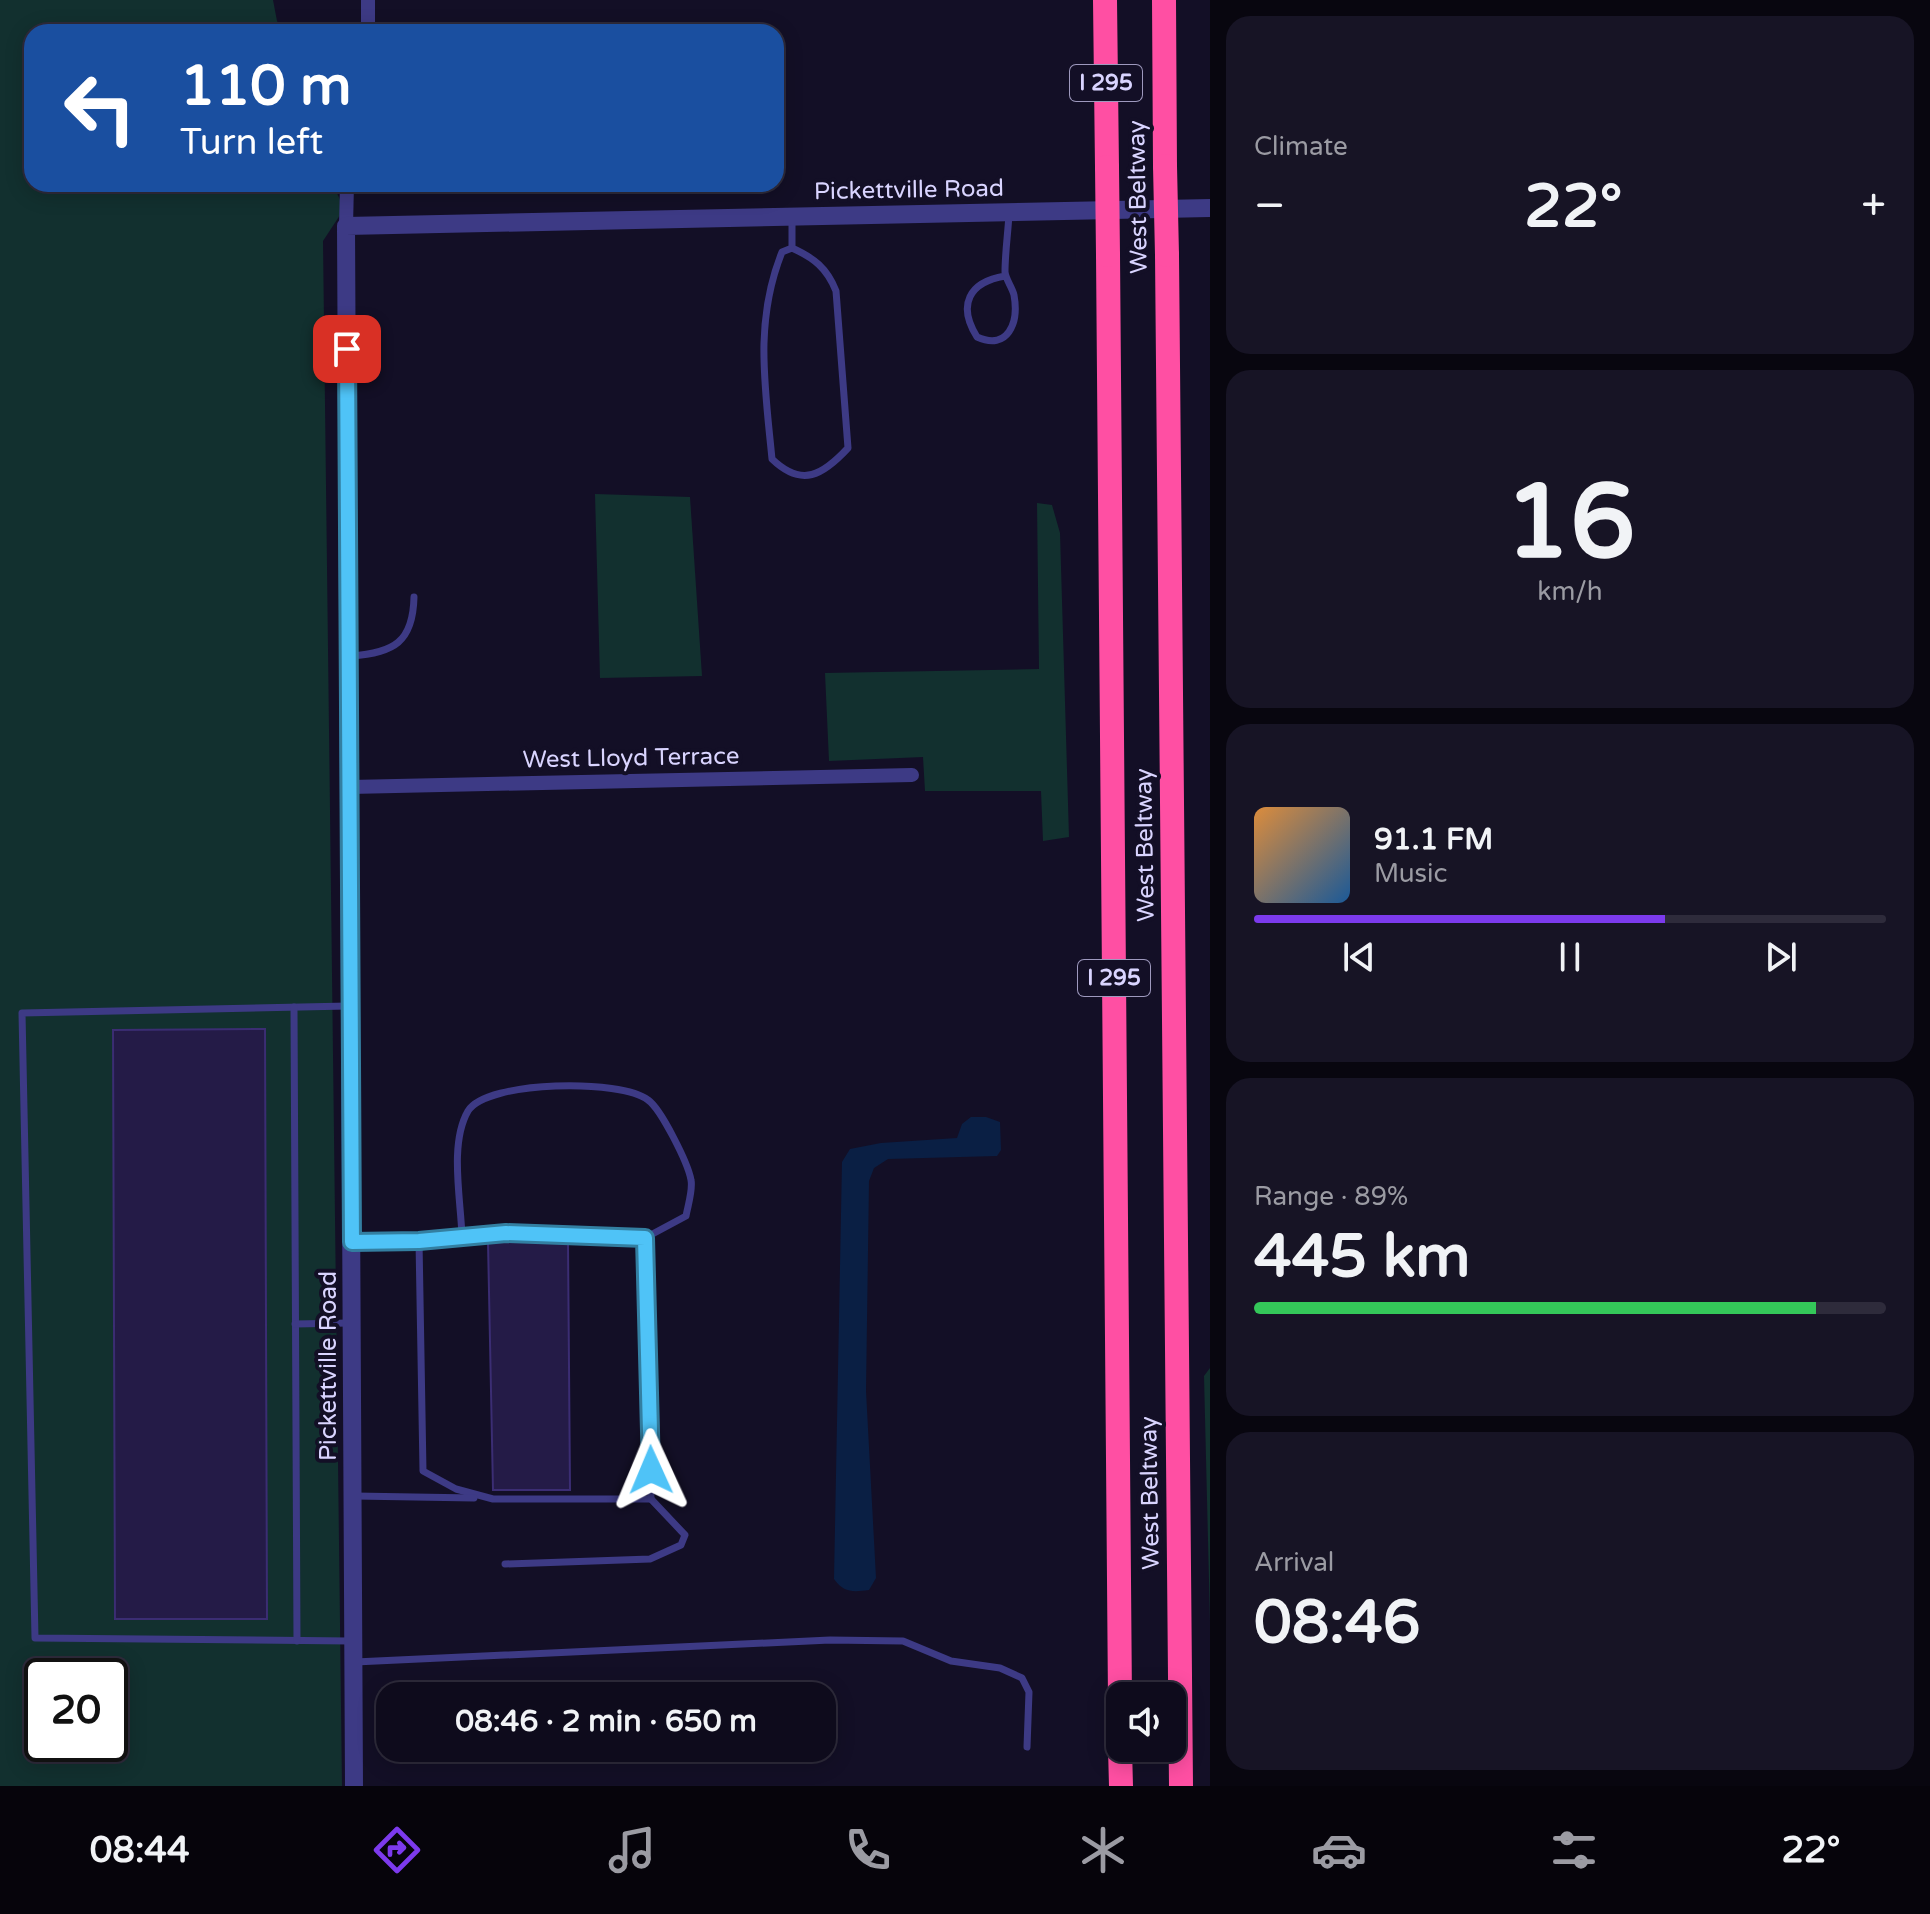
<!DOCTYPE html>
<meta charset="utf-8">
<style>
:root{--surface:#0e0b1c;--page:#171425;--text:#f1f3f6;--muted:#9b9ba3;--line:#2e2b3b;--accent:#7c3aed}
body{margin:0;font-family:"Varela Round",sans-serif;background:var(--page);color:var(--text);height:100vh;display:flex;flex-direction:column;font-size:30px;white-space:nowrap}
*{box-sizing:border-box;margin:0}
p{font-size:26px;color:var(--muted)}
.icon{flex:none;width:44px;height:44px;fill:none;stroke:currentColor;stroke-width:2;stroke-linecap:round;stroke-linejoin:round}
.map{position:relative;flex:1;overflow:hidden}
.side{display:flex;flex-direction:column;gap:16px;padding:16px;background:#08060f;width:720px}
.side>*{flex:none}
.top-card{position:absolute;left:24px;top:24px;width:760px;height:168px;border-radius:24px;box-shadow:0 4px 20px #0003,0 0 0 2px var(--line);background:#1a4fa0;color:#fff;overflow:hidden}
.buttons{position:absolute;left:1106px;top:1682px;display:grid;gap:16px}
.buttons a{display:grid;place-items:center;width:80px;height:80px;border-radius:16px;background:var(--surface);box-shadow:0 4px 20px #0003,0 0 0 2px var(--line);font-size:40px}
.speed{position:absolute;left:24px;top:1658px;display:flex;gap:16px;font-size:40px;font-weight:700;text-align:center}
.speed>*{display:grid;place-content:center;width:104px;height:104px;border-radius:50%;background:var(--surface);box-shadow:0 4px 20px #0003,0 0 0 2px var(--line);line-height:1}
.speed .limit{border:4px solid #111;border-radius:12px;background:#fff;color:#111}
.pin{position:absolute;display:grid;place-items:center;width:68px;height:68px;color:#fff;margin:-34px;border-radius:16px;box-shadow:0 4px 12px #0006}
.me{position:absolute;width:88px;margin:-44px;rotate:359deg;stroke-linejoin:round;filter:drop-shadow(0 0 6px #0008)}
.turn{display:flex;align-items:center;gap:28px;height:168px;padding:0 24px;font-size:36px}
.turn .icon{width:104px;height:104px;stroke-width:2.5}
.turn b{display:block;font-size:56px;line-height:68px}
.big{font-size:60px;font-weight:800;line-height:1.1}
.side .tile{flex:1;display:flex;flex-direction:column;justify-content:center;gap:12px;min-width:0;padding:0 28px;border-radius:24px;background:var(--page)}
.side .dial{align-items:center;gap:0}
.dial b{font-size:104px;line-height:1}
.song{display:flex;align-items:center;gap:24px}
.cover{width:96px;height:96px;border-radius:12px;background:linear-gradient(135deg,hsl(30 70% 55%),hsl(210 70% 35%))}
.played{height:8px;border-radius:4px;background:linear-gradient(90deg,var(--accent) 65%,var(--line) 65%)}
.keys{display:flex;justify-content:space-around;direction:ltr}
.heat{display:flex;justify-content:space-between;align-items:center;font-size:44px;direction:ltr}
.charge{height:12px;border-radius:6px;background:linear-gradient(90deg,#34c759 89%,var(--line) 0)}
.trip{position:absolute;left:376px;top:1682px;width:460px;height:80px;border-radius:24px;background:var(--surface);box-shadow:0 4px 20px #0003,0 0 0 2px var(--line);font-weight:800;line-height:80px;text-align:center}
.tabs{display:flex;height:128px;justify-content:space-around;align-items:center;background:#06040b;color:var(--muted)}
.tabs .icon{width:56px;height:56px}
.tabs .selected{color:var(--accent)}
.tabs b{font-size:36px;color:var(--text)}
main{display:flex;flex:1;min-height:0}
.map>svg:first-child{display:block}
.green{fill:#12302f;fill-rule:evenodd}
.water{fill:#0a1f44}
.building{fill:#241b47;stroke:#3b2d73;stroke-width:2}
.lines{fill:none;stroke-linecap:round;stroke-linejoin:round}
.service{stroke:#3d3a85;stroke-width:7}
.minor{stroke:#3d3a85;stroke-width:14}
.tertiary{stroke:#3d3a85;stroke-width:18}
.motorway{stroke:#ff4fa3;stroke-width:24}
.motorway-bridge{stroke:#ff4fa3;stroke-width:24}
.route-casing{stroke:#337fa1;stroke-width:20}
.route{stroke:#4fc3f7;stroke-width:14}
.labels{text-anchor:middle;dominant-baseline:central;stroke-width:8;stroke-linejoin:round;paint-order:stroke}
.shield{fill:#130f26;stroke:#9e99be;stroke-width:2}
.shield-label{font-size:22px;font-weight:bold;fill:#d9d4ff}
.street-label{font-size:24px;fill:#d9d4ff;stroke:#130f26}
</style>
<main>
<div class="map">
<svg width="1210" height="1786" viewBox="0 0 1210 1786">
<rect width="100%" height="100%" fill="#130f26"/>
<g class="green">
<path d="M0,0H273L277,21L284,32H32V184H333L344,209L323,241L342,1786H0ZM42,1676H110V1744H42Z"/>
<polygon points="595,494 690,497 702,676 600,678"/>
<polygon points="1037,503 1052,505 1060,533 1069,837 1043,841 1041,791 925,791 923,757 829,761 825,673 1039,669"/>
<polygon points="1210,1368 1210,1622 1204,1376"/>
</g>
<path class="water" d="M971,1117H986L1000,1122L1001,1150L997,1156L888,1159L874,1168L869,1181L866,1391L876,1578L869,1590C853,1592 844,1593 834,1579L842,1162L850,1149L881,1143L957,1138L962,1124Z"/>
<g class="building">
<polygon points="265,1029 267,1619 115,1619 113,1030"/>
<polygon points="488,1242 568,1242 570,1490 493,1490"/>
</g>
<g class="lines">
<g class="service">
<path d="M792,219V248C814,258 827,268 836,291L848,448C823,475 802,488 772,459C765,386 754,322 782,252L792,248"/>
<path d="M1005,276C969,282 957,305 977,337C1008,351 1019,323 1014,295C1012,287 1006,280 1005,272C1005,253 1008,233 1009,214"/>
<path d="M351,656C394,653 413,642 414,597"/>
<polyline points="348,1006 22,1013 35,1638 350,1641"/>
<polyline points="294,1007 297,1641"/>
<path d="M462,1237C461,1200 449,1144 468,1111C487,1080 622,1079 648,1100C661,1109 688,1163 691,1180C693,1190 688,1205 686,1216L645,1238"/>
<polyline points="354,1241 419,1241 506,1233 645,1238 651,1499 493,1499 456,1489 423,1471 419,1241"/>
<polyline points="295,1324 349,1323"/>
<polyline points="355,1496 474,1498"/>
<polyline points="505,1564 650,1559 681,1545 685,1535 651,1499"/>
<polyline points="355,1662 830,1640 903,1641 951,1661 1000,1668 1022,1678 1029,1692 1027,1747"/>
</g>
<g class="minor">
<polyline points="368,32 368,0"/>
<polyline points="346,226 347,184"/>
<polyline points="350,787 912,775"/>
</g>
<polyline class="tertiary" points="354,1786 346,226 1210,208"/>
<g class="motorway">
<polyline points="1105,0 1107,167"/>
<polyline points="1164,0 1165,166"/>
<polyline points="1108,255 1120,1700"/>
<polyline points="1167,255 1181,1786"/>
<polyline points="1120,1748 1121,1786"/>
</g>
<g class="motorway-bridge">
<polyline points="1165,166 1167,255"/>
<polyline points="1107,167 1108,255"/>
</g>
</g>
<g class="lines">
<defs>
<polyline id="route" points="347,349 352,1242 419,1241 506,1233 645,1238 651,1470"/>
</defs>
<use href="#route" class="route-casing"/>
<use href="#route" class="route"/>
</g>
<g class="labels">
<g class="shield">
<rect x="1070" y="65" width="72" height="36" rx="6"/>
<rect x="1078" y="960" width="72" height="36" rx="6"/>
</g>
<g class="shield-label">
<text x="1106" y="83">I 295</text>
<text x="1114" y="978">I 295</text>
</g>
<g class="street-label">
<text transform="translate(909 190) rotate(-1)">Pickettville Road</text>
<text transform="translate(1138 197) rotate(-91)">West Beltway</text>
<text transform="translate(631 758) rotate(-1)">West Lloyd Terrace</text>
<text transform="translate(1145 845) rotate(-91)">West Beltway</text>
<text transform="translate(328 1366) rotate(-90)">Pickettville Road</text>
<text transform="translate(1150 1493) rotate(-91)">West Beltway</text>
</g>
</g>
</svg>
<div class="buttons">
<a><svg class="icon" aria-label="sound" viewBox="0 0 24 24"><path d="M4 9h4l5-4v14l-5-4H4zM17 9q2 3 0 6"/></svg></a>
</div>
<div class="speed"><div class="limit">20</div></div>
<div class="pin" style="left:347px;top:349px;background:#d93025"><svg class="icon" aria-label="arrive" viewBox="0 0 24 24"><path d="M6 21V4h12l-3 4 3 4H6"/></svg></div>
<svg class="me" style="left:651px;top:1470px" viewBox="-20 -20 40 40"><path d="M0-17L14 15 0 8-14 15z" fill="#4fc3f7" stroke="#fff" stroke-width="4"/></svg>
<div class="trip">08:46 · 2 min · 650 m</div>
<div class="top-card">
<div class="turn"><svg class="icon" aria-label="left" viewBox="0 0 24 24"><path d="M17 20v-9H6M10 6l-5 5 5 5"/></svg><div><b>110 m</b>Turn left</div></div>
</div>
</div>
<section class="side">
<div class="tile"><p>Climate</p>
<div class="heat"><a>−</a><b class="big">22°</b><a>+</a></div>
</div>
<div class="tile dial"><b>16</b><p>km/h</p></div>
<div class="tile">
<div class="song"><i class="cover"></i><div><b>91.1 FM</b><p>Music</p></div></div>
<div class="played"></div>
<div class="keys"><svg class="icon" aria-label="previous" viewBox="0 0 24 24"><path d="M18 5L8 12l10 7zM5 5v14"/></svg><svg class="icon" aria-label="pause" viewBox="0 0 24 24"><path d="M8 5v14M16 5v14"/></svg><svg class="icon" aria-label="next" viewBox="0 0 24 24"><path d="M6 5l10 7-10 7zM19 5v14"/></svg></div>
</div>
<div class="tile"><p>Range · 89%</p><b class="big">445 km</b><div class="charge"></div></div>
<div class="tile"><p>Arrival</p><b class="big">08:46</b></div>
</section>
</main>
<nav class="tabs">
<b>08:44</b>
<svg class="icon selected" aria-label="directions" viewBox="0 0 24 24"><path d="M12 3l9 9-9 9-9-9zM9 14v-3h6M13 9l2 2-2 2"/></svg>
<svg class="icon" aria-label="music" viewBox="0 0 24 24"><path d="M9 18V5l10-2v13"/><circle cx="6" cy="18" r="3"/><circle cx="16" cy="16" r="3"/></svg>
<svg class="icon" aria-label="phone" viewBox="0 0 24 24"><path d="M5 4h4l2 5-3 2q2 4 5 5l2-3 5 2v4C11 20 4 13 5 4z"/></svg>
<svg class="icon" aria-label="climate" viewBox="0 0 24 24"><path d="M12 3v18M4 7l16 10M4 17L20 7"/></svg>
<svg class="icon" aria-label="car" viewBox="0 0 24 24"><path d="M5 17H2v-5l4-1 3-4h7l3 4 3 1v5h-3M9 17h6M6 11h13"/><circle cx="7" cy="17" r="2"/><circle cx="17" cy="17" r="2"/></svg>
<svg class="icon" aria-label="filters" viewBox="0 0 24 24"><path d="M4 7h16M4 17h16"/><circle cx="9" cy="7" r="2"/><circle cx="15" cy="17" r="2"/></svg>
<b>22°</b>
</nav>
